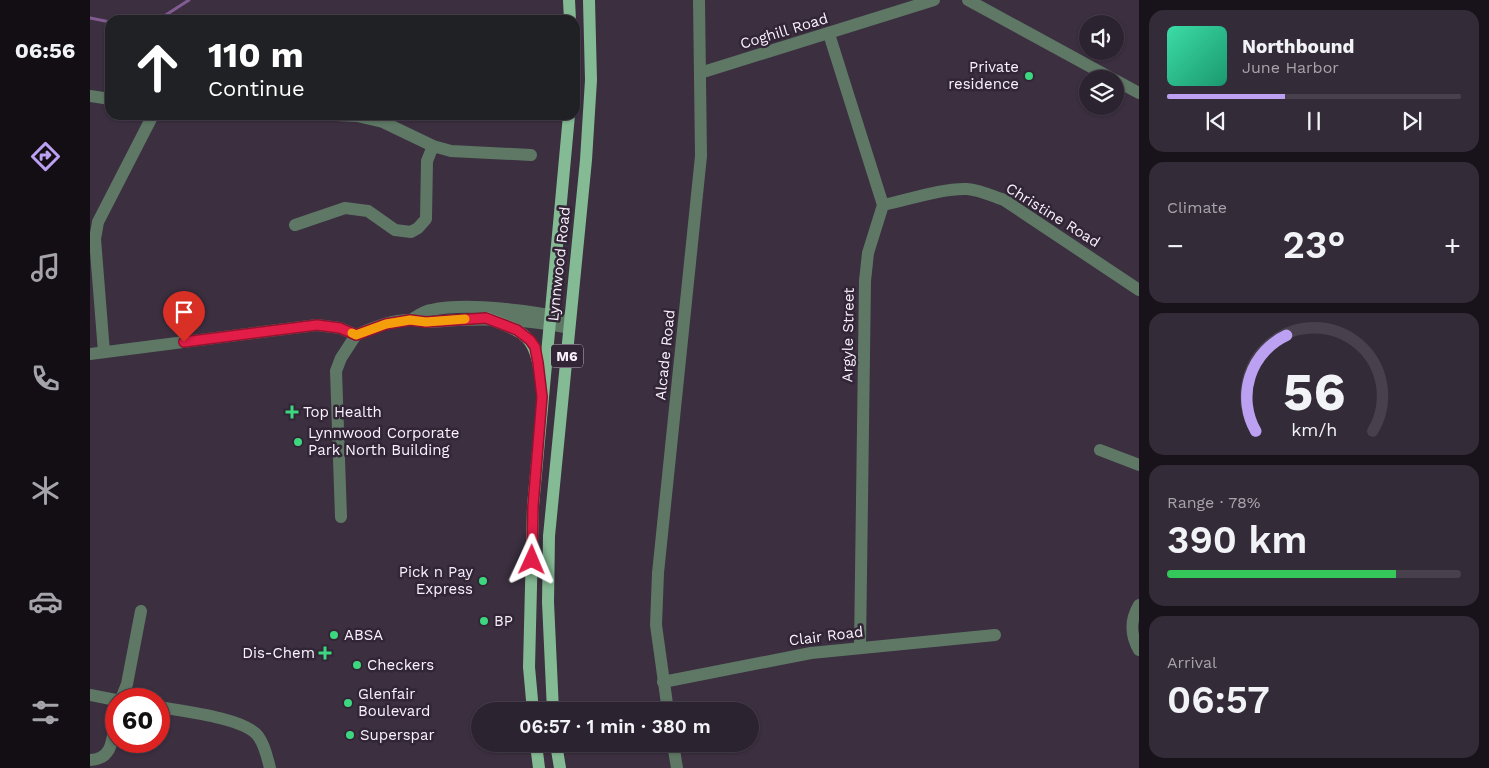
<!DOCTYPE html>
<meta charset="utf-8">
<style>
:root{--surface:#2c2330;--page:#342b38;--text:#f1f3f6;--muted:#a6a4ab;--line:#48404c;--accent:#bca0f2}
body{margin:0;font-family:"Work Sans",sans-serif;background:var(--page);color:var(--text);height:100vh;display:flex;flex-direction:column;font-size:19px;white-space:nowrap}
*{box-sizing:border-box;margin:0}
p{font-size:16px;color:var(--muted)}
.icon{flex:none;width:28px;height:28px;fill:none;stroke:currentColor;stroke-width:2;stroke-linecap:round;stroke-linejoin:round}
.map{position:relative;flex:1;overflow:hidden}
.drawer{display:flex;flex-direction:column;gap:10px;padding:10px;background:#18131a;width:350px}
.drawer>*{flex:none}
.banner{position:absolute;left:15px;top:15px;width:475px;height:105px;border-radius:15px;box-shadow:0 1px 4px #0004,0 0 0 1px var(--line);background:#202124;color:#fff;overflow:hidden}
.tools{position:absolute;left:989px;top:15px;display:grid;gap:10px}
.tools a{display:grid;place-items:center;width:45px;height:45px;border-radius:50%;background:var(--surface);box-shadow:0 1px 4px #0004,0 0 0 1px var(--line);font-size:25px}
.speed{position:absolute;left:15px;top:688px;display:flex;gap:10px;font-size:25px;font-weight:700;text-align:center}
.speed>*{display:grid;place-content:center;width:65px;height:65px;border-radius:50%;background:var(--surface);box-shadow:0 1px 4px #0004,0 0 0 1px var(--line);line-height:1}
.speed .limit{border:8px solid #d22;background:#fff;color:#111}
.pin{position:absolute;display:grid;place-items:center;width:42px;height:42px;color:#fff;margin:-51px -21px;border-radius:50% 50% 50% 0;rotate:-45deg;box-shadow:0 0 5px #0007}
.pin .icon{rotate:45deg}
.me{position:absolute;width:55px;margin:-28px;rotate:1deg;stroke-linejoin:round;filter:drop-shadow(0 0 4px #0008)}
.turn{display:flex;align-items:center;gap:18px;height:105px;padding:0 20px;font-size:22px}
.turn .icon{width:65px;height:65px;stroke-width:2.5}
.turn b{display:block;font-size:35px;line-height:42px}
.big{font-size:38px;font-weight:600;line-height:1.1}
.drawer .card{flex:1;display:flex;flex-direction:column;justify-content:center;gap:8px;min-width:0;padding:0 18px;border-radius:15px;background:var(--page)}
.drawer .dial{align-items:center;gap:0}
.dial svg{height:130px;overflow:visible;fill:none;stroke:var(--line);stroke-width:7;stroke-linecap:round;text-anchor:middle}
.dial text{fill:var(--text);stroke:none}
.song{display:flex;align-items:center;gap:15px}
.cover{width:60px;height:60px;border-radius:8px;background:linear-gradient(135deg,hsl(160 70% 55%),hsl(160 70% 35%))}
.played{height:5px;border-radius:2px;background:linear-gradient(90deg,var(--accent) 40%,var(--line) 40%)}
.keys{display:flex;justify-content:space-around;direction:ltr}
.heat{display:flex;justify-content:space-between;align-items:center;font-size:28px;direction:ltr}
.charge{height:8px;border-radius:4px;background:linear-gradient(90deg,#34c759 78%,var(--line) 0)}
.trip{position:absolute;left:381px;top:702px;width:288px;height:50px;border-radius:25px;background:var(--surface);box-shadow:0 1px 4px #0004,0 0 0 1px var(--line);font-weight:600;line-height:50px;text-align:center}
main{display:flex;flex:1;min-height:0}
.dock{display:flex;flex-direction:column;width:90px;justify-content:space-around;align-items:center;background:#120e13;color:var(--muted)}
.dock .icon{width:35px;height:35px}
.dock .current{color:var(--accent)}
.dock b{font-size:22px;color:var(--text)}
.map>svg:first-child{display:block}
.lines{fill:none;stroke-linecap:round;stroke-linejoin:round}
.stream{stroke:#825b92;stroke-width:3}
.minor{stroke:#5e7865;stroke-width:12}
.primary{stroke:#85bb94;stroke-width:12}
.route-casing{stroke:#92132f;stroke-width:12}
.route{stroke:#e11d48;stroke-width:9}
.slow{stroke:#f59e0b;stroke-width:9}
.poi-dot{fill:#3cd77e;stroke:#312536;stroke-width:2}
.labels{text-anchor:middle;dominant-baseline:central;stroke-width:5;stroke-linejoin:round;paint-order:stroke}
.shield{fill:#312536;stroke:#bdb4c1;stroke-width:1}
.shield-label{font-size:14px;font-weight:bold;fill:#f9f1fc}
.street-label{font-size:15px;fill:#f9f1fc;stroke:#312536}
.poi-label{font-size:15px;fill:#f9f1fc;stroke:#312536;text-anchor:start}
</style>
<main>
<nav class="dock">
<b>06:56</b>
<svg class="icon current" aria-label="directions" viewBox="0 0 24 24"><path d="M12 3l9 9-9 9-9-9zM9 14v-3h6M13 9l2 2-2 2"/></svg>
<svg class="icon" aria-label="music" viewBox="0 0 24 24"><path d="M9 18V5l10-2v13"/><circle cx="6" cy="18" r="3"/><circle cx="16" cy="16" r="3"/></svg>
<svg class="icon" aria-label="phone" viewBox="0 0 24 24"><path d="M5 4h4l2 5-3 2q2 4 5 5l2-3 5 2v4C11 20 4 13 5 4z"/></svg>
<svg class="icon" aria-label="climate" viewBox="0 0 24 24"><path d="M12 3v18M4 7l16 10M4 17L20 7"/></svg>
<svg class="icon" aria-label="car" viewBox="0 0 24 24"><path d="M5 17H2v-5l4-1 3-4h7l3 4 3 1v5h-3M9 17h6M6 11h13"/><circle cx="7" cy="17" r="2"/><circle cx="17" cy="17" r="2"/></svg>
<svg class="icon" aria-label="filters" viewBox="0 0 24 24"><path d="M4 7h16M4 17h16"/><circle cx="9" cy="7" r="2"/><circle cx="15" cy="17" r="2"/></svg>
</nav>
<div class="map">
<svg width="1049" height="768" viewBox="0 0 1049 768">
<rect width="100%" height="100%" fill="#3b2f40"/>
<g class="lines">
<g class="stream">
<polyline points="0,18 20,22"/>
<polyline points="68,20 99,0"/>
</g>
<g class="minor">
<polyline points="878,0 1023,79"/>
<polyline points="739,34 793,205 778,253 775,281 770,647"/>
<polyline points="610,73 844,0"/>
<polyline points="1025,80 1049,93"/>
<polyline points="0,96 20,99"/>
<polyline points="246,115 267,116 293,122 343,146 361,151 441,155"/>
<path d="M793,205C818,200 852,188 877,189C890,190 902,196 914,200L1049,290"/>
<polyline points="205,225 255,208 278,211 305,230 321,232 328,228 336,219 337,161 343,146"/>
<path d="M321,320C327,316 334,311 341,310C378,302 444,311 480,319"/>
<polyline points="14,352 5,239 8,222 63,115"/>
<path d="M0,354L227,325L250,328L266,335C283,328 303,319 322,320C328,320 334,322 341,322C387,318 433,318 479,328"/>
<polyline points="1010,450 1049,465"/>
<polyline points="251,517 246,371 251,358 266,335"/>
<path d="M1049,605C1040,620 1040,634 1049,650"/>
<polyline points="573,682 721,653 905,635"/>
<polyline points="0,695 26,700"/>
<polyline points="31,699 37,684 51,611"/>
<path d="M69,707C91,711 155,718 168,736C175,745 177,757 180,768"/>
<polyline points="578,711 566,625 568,573 611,156 609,0"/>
<polyline points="583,744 587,768"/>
<path d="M0,760C25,759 22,735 26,716"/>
</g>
<g class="primary">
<polyline points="479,0 480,20"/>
<path d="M397,318C432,332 445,333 450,374"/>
<polyline points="443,711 439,667 443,506 479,115"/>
<polyline points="463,711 458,602 459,536 496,160 501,80 499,0"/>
<polyline points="446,744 449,768"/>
<polyline points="466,744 470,768"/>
</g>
</g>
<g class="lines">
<defs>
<polyline id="route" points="94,342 227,325 250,328 266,335 296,324 320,320 336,322 396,318 427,330 440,340 445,347 448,363 452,397 443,506 442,560"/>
</defs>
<use href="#route" class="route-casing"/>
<use href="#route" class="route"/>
<polyline class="slow" points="262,333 266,335 296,324 320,320 336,322 375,319"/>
</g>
<g class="poi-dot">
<circle cx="939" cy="76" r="5"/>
<path d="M199.5 404.5h5v5h5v5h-5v5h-5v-5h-5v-5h5z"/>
<circle cx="208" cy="442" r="5"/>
<circle cx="393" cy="581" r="5"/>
<circle cx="394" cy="621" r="5"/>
<circle cx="244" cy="635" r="5"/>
<path d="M232.5 645.5h5v5h5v5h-5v5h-5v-5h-5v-5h5z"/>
<circle cx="267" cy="665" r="5"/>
<circle cx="258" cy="703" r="5"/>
<circle cx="260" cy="735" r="5"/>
</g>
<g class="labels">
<rect class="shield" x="461" y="344.5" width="32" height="23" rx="4"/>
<g class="shield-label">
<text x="477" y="356">M6</text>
</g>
<g class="street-label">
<text transform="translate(694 31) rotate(-17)">Coghill Road</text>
<text transform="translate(963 215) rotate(32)">Christine Road</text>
<text transform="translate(469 264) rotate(-84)">Lynnwood Road</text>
<text transform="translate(758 335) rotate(-89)">Argyle Street</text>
<text transform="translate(575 355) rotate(-84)">Alcade Road</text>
<text transform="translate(736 636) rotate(-7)">Clair Road</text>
</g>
<g class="poi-label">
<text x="929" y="67" text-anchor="end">Private<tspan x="929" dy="17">residence</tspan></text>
<text x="213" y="412">Top Health</text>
<text x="218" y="433">Lynnwood Corporate<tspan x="218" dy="17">Park North Building</tspan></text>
<text x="383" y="572" text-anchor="end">Pick n Pay<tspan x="383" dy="17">Express</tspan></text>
<text x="404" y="621">BP</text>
<text x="254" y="635">ABSA</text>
<text x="225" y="653" text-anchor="end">Dis-Chem</text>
<text x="277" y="665">Checkers</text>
<text x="268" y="694">Glenfair<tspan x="268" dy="17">Boulevard</tspan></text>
<text x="270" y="735">Superspar</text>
</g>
</g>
</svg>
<div class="tools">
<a><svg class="icon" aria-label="sound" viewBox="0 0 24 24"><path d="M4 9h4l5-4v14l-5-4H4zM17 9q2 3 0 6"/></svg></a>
<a><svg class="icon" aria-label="layers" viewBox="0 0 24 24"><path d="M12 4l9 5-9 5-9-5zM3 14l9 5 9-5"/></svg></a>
</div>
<div class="speed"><div class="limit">60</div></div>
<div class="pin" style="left:94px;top:342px;background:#d93025"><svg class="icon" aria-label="arrive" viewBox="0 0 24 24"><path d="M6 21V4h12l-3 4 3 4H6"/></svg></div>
<svg class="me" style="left:442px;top:560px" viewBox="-20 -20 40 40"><path d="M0-17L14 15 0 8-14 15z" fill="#e11d48" stroke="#fff" stroke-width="4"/></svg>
<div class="trip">06:57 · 1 min · 380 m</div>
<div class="banner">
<div class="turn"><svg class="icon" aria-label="ahead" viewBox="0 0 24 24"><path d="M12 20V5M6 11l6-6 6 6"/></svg><div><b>110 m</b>Continue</div></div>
</div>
</div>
<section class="drawer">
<div class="card">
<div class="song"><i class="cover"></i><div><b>Northbound</b><p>June Harbor</p></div></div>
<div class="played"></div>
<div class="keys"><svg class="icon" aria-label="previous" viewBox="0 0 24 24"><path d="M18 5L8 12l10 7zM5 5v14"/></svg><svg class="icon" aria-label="pause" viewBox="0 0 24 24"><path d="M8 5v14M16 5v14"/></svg><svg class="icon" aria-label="next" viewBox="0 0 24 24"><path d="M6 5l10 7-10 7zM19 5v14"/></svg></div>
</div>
<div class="card"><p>Climate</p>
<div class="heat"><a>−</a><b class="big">23°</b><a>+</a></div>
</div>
<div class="card dial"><svg viewBox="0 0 100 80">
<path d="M14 69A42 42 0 1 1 86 69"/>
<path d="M14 69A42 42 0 0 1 33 10" stroke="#bca0f2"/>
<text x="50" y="56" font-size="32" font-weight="700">56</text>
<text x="50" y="72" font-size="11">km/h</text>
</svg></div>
<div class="card"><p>Range · 78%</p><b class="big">390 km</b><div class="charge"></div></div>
<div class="card"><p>Arrival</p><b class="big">06:57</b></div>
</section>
</main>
